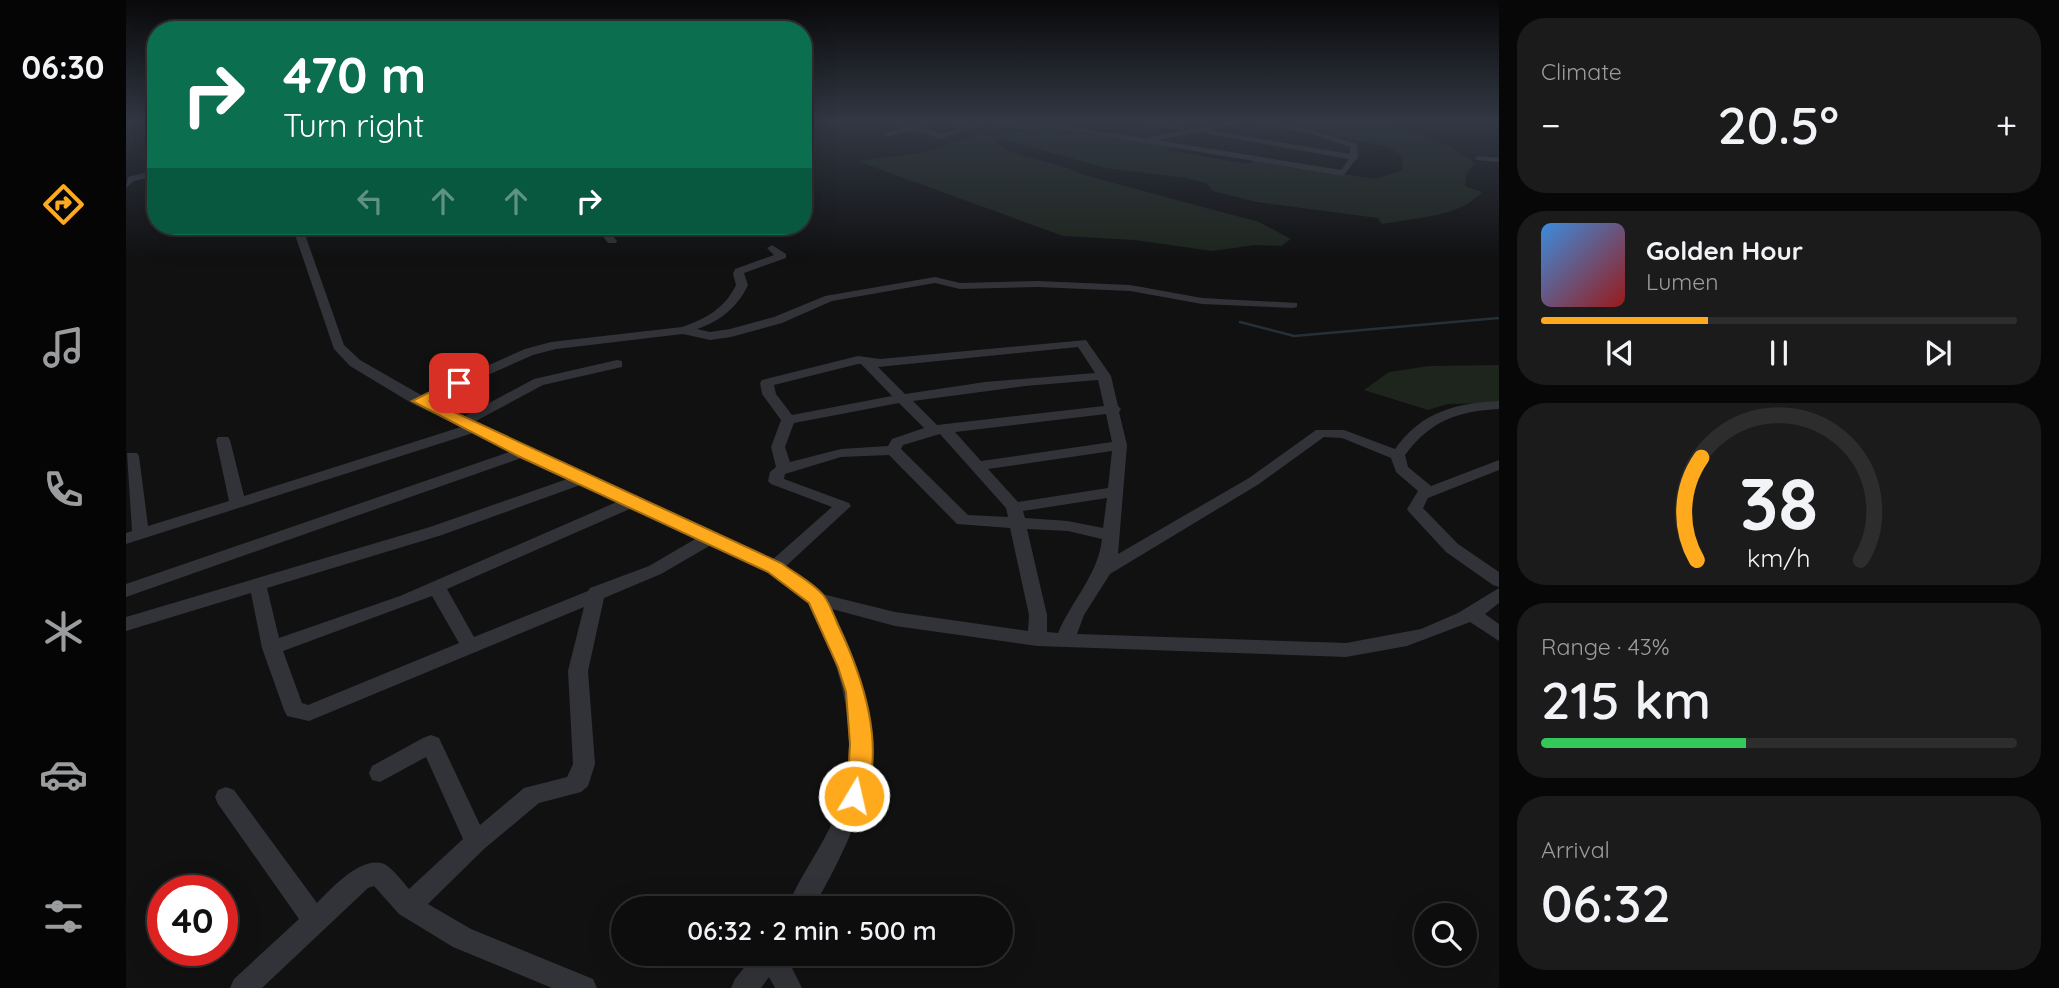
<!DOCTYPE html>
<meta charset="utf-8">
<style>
:root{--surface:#0d0d0e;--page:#1b1b1c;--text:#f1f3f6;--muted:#9a9c9e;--line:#2d2d2e;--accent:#ffa91c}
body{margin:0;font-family:Quicksand,sans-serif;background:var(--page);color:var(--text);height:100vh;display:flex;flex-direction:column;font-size:26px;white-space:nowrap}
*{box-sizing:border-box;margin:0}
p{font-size:23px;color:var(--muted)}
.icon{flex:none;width:38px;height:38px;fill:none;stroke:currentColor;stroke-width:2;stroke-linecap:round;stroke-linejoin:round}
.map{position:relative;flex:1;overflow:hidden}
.drawer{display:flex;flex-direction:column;gap:18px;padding:18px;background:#070708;width:560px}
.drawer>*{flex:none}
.guide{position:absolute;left:21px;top:21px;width:665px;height:214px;border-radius:28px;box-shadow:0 7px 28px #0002,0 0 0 2px var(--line);background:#0b6e4f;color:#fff;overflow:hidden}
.controls{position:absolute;left:1288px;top:903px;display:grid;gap:14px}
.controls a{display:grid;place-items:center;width:63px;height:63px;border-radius:50%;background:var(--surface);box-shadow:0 7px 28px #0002,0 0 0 2px var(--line);font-size:35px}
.speed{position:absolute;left:21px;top:875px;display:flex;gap:14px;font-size:35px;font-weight:700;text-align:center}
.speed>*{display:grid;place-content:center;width:91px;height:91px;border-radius:50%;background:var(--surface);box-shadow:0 7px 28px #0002,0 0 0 2px var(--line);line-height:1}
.speed .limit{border:10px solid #d22;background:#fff;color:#111}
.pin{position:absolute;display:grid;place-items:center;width:60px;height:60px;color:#fff;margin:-30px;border-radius:14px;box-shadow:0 4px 10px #0006}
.me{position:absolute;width:77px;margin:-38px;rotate:9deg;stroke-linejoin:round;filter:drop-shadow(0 0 5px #0008)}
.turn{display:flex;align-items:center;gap:24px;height:147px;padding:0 21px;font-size:32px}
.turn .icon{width:91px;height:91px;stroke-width:2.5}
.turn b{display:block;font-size:49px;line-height:60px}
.lanes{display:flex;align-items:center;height:66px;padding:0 21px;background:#0003;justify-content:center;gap:35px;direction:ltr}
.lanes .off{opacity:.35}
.big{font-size:52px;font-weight:600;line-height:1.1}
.drawer .card{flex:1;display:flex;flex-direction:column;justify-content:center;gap:10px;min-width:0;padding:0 24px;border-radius:28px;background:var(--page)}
.drawer .dial{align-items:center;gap:0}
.dial svg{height:182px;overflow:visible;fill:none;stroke:var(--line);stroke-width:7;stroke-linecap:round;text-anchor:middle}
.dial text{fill:var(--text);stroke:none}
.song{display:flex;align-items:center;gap:21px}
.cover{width:84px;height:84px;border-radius:10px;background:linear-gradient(135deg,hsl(210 70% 55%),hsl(0 70% 35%))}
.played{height:7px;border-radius:4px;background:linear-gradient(90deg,var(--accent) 35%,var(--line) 35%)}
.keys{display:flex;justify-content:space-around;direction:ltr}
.heat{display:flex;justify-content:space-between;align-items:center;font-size:38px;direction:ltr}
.charge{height:10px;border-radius:5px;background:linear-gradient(90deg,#34c759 43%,var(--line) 0)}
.trip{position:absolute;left:485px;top:896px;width:402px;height:70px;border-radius:35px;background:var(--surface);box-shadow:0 7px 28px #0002,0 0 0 2px var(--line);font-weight:600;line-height:70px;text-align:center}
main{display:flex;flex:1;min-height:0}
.dock{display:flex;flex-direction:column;width:126px;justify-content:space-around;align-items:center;background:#050506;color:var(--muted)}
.dock .icon{width:49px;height:49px}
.dock .active{color:var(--accent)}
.dock b{font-size:32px;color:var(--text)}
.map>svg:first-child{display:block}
.green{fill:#1d251d}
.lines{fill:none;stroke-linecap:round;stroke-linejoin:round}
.stream{stroke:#263037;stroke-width:2.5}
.minor{fill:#313338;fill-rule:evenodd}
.route{fill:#ffa91c;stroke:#a66e12;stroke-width:2}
</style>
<main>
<nav class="dock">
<b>06:30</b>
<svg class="icon active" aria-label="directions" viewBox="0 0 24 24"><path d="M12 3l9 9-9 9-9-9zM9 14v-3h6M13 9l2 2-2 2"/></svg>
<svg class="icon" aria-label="music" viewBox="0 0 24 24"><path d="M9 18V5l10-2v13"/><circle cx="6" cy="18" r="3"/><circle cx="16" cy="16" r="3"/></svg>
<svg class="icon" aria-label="phone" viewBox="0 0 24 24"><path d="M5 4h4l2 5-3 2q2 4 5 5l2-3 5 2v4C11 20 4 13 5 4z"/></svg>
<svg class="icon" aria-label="climate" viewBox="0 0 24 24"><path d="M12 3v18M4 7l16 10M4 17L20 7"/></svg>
<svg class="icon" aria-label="car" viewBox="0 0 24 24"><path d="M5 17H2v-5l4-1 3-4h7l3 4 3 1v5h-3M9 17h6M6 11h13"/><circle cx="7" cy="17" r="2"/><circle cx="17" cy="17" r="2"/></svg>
<svg class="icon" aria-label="filters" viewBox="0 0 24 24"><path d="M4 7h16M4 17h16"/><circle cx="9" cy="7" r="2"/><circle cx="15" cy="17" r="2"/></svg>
</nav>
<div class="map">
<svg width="1373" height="988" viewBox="0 0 1373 988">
<rect width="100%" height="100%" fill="#111112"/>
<g class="green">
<path d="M1136,120C1214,120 1282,115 1349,163L1341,173L1339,186L1356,192C1335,217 1287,218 1256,224L1252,218L1130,202L1087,191L1080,183L1060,178L979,168L873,138L869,143C895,161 928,159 958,175L1133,222L1165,239L1155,246L1129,245L1086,251L1009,240L937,236L731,161L799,152L854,134L863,136L920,128L1046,145L1041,150L1122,164L1129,160L1249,179L1277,170L1275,155L1262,147Z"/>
<polygon points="1373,365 1373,403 1322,404 1302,410 1238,390 1263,372 1303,366"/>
</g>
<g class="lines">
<polyline class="stream" points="1114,322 1168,336 1373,318"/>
<g class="minor">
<polygon points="763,120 793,125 815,134 840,126 815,120 854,125 815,139 788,130 761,137 758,133 780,127"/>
<polygon points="996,120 1013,120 1060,128 1056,130"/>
<path d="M1113,120C1154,120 1192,131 1231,144L1232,157L1217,176L960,133L920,127L908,131L867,123L871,121L907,127L919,123L1018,138ZM1122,122L1183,133L1224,147V154L1083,130ZM1079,131L1082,134L1223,159L1215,170L1031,140Z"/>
<polygon points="1367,120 1373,120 1373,122 1368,122"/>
<polygon points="1353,156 1373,158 1373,162 1350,160 1349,158"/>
<polygon points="30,170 30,176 8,181 0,188 2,177"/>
<path d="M166,226H176L218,345L234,360L295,395L399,349L425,342L556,327C580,319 599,308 610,285L607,274L609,269L648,255L641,248L646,245L660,254V258L618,273L622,285C611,308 594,321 571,329L584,332L604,329L648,317L699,296L809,277L834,283L912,281L1004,285L1076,298L1171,303V307L1167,308L1076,304L1004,291L912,287L834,289L809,283L706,301L656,323L605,337L584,340L557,334L430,349L407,355L305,400L337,417L408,379L491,360L496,361V367L417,385L348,422L646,560L706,507L645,484L642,481L644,472L650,467L645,447L655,420L636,394L634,383L636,380L732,356L754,359L960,340L985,376L992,406L995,409L993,412L1001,445L992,554L1123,478L1190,430H1218L1269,449C1295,412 1330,403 1373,401V409C1332,411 1304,421 1279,455L1282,467L1305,486L1373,460V470L1302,498L1297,508L1332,544L1373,572V587L1367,585L1320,552L1283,512L1281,509L1292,491L1270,472L1265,458L1216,438L1198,437L1133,484L984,574L958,615L951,634L1220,643L1295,629L1332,613L1373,588V603L1359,614L1373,624V641L1344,622L1281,646L1220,657L911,646L769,626L706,609C766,730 752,795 687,908H661C673,876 697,847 710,814C733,754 723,696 700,638C694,626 691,611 681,600C656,574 617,560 585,545L535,574L478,598L462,671L469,764L462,786L455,792L413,803L358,849L302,904L345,929L467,979L471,988H426L327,947L273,914L248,886L242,888L136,988H104L108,979L173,919L92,804L89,797L92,790L100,787L108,790L191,903C205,889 237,853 260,865C268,870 276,881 283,889L337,839L300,757L254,782L246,780L243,773L246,766L297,738L305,735L313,738L354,825L398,788L441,777L447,764L442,671L458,607L183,721L161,716L158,710L136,648L125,593L0,631V617L304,527L444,478L398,457L0,597V584L386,451L347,433L0,544V533L6,531L1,453H11L13,456L22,526L103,501L90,440L92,437H102L104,440L118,496L335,427L287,404L224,366L208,349ZM952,347L969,373L859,382L779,394L752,367ZM732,364H735L766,396L666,415L650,394L648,385ZM972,380L978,406L811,425L787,401L899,386ZM773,403L798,428L766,439L762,446L715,449L664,462L659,447L668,423ZM980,414L986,442L855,461L829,432ZM814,434L880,508L882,517L842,515L775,449L777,445ZM986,451L982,488L892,502L862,469ZM763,455L831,524L884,528L903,615L902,631L769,612L696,594L659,567L725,506L723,503L658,479L659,474L715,457ZM457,484L493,501L274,596L153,638L141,588L316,535ZM981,498L977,528L942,521L899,518L897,511ZM506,508L571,538L523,566L464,588L462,591L348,637L321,589ZM901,529L942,531L976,539C972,575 946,600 932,633L921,632V615ZM306,596L333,643L182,705L176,703L157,651Z"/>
<polygon points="469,226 479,226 491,241 490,243 482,243"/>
<polygon points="629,954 659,954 676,988 649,988 643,977 635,988 605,988 609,979"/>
</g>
</g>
<linearGradient id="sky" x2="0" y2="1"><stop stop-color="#09090a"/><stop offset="0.47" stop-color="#323844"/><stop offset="1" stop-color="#323844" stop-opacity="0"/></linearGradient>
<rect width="1373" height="258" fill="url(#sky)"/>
<path class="route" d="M328,380L340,383L304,401L655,563C668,573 688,583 698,596C704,604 708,616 712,625C736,675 762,749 736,803L728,806L720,803L717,796L722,779L724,744L720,692L712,667L683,603L642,572L392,456L286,401Z"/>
</svg>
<div class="controls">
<a><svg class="icon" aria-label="search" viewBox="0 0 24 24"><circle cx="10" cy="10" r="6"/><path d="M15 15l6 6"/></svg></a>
</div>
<div class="speed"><div class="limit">40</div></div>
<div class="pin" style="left:333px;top:383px;background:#d93025"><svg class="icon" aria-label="arrive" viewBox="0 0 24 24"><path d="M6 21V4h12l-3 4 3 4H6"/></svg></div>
<svg class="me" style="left:728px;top:796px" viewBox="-20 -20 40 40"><circle r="17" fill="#ffa91c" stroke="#fff" stroke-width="3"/><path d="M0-11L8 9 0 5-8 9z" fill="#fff"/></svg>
<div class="trip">06:32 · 2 min · 500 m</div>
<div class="guide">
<div class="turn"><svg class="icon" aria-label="right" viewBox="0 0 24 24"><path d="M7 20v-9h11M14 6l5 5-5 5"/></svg><div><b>470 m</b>Turn right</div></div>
<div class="lanes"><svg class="icon off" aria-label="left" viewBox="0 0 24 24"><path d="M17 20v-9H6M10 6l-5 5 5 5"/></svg><svg class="icon off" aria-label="ahead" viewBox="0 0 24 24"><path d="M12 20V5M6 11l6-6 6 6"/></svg><svg class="icon off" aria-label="ahead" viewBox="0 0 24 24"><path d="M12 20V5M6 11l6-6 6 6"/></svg><svg class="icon" aria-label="right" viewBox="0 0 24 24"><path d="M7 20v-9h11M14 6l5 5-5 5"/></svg></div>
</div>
</div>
<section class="drawer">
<div class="card"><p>Climate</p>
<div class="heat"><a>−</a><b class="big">20.5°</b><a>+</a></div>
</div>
<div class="card">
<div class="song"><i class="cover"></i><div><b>Golden Hour</b><p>Lumen</p></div></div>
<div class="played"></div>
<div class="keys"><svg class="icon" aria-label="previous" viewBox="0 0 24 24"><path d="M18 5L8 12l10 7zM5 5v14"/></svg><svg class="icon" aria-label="pause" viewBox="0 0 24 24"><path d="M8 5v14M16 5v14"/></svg><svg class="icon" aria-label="next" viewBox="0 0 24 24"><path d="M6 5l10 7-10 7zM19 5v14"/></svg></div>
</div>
<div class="card dial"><svg viewBox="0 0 100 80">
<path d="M14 69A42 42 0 1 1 86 69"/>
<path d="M14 69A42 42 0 0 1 16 24" stroke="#ffa91c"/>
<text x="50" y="56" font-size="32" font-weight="700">38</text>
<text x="50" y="72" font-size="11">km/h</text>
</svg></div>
<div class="card"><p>Range · 43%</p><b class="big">215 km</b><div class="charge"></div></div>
<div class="card"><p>Arrival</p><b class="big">06:32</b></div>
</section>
</main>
